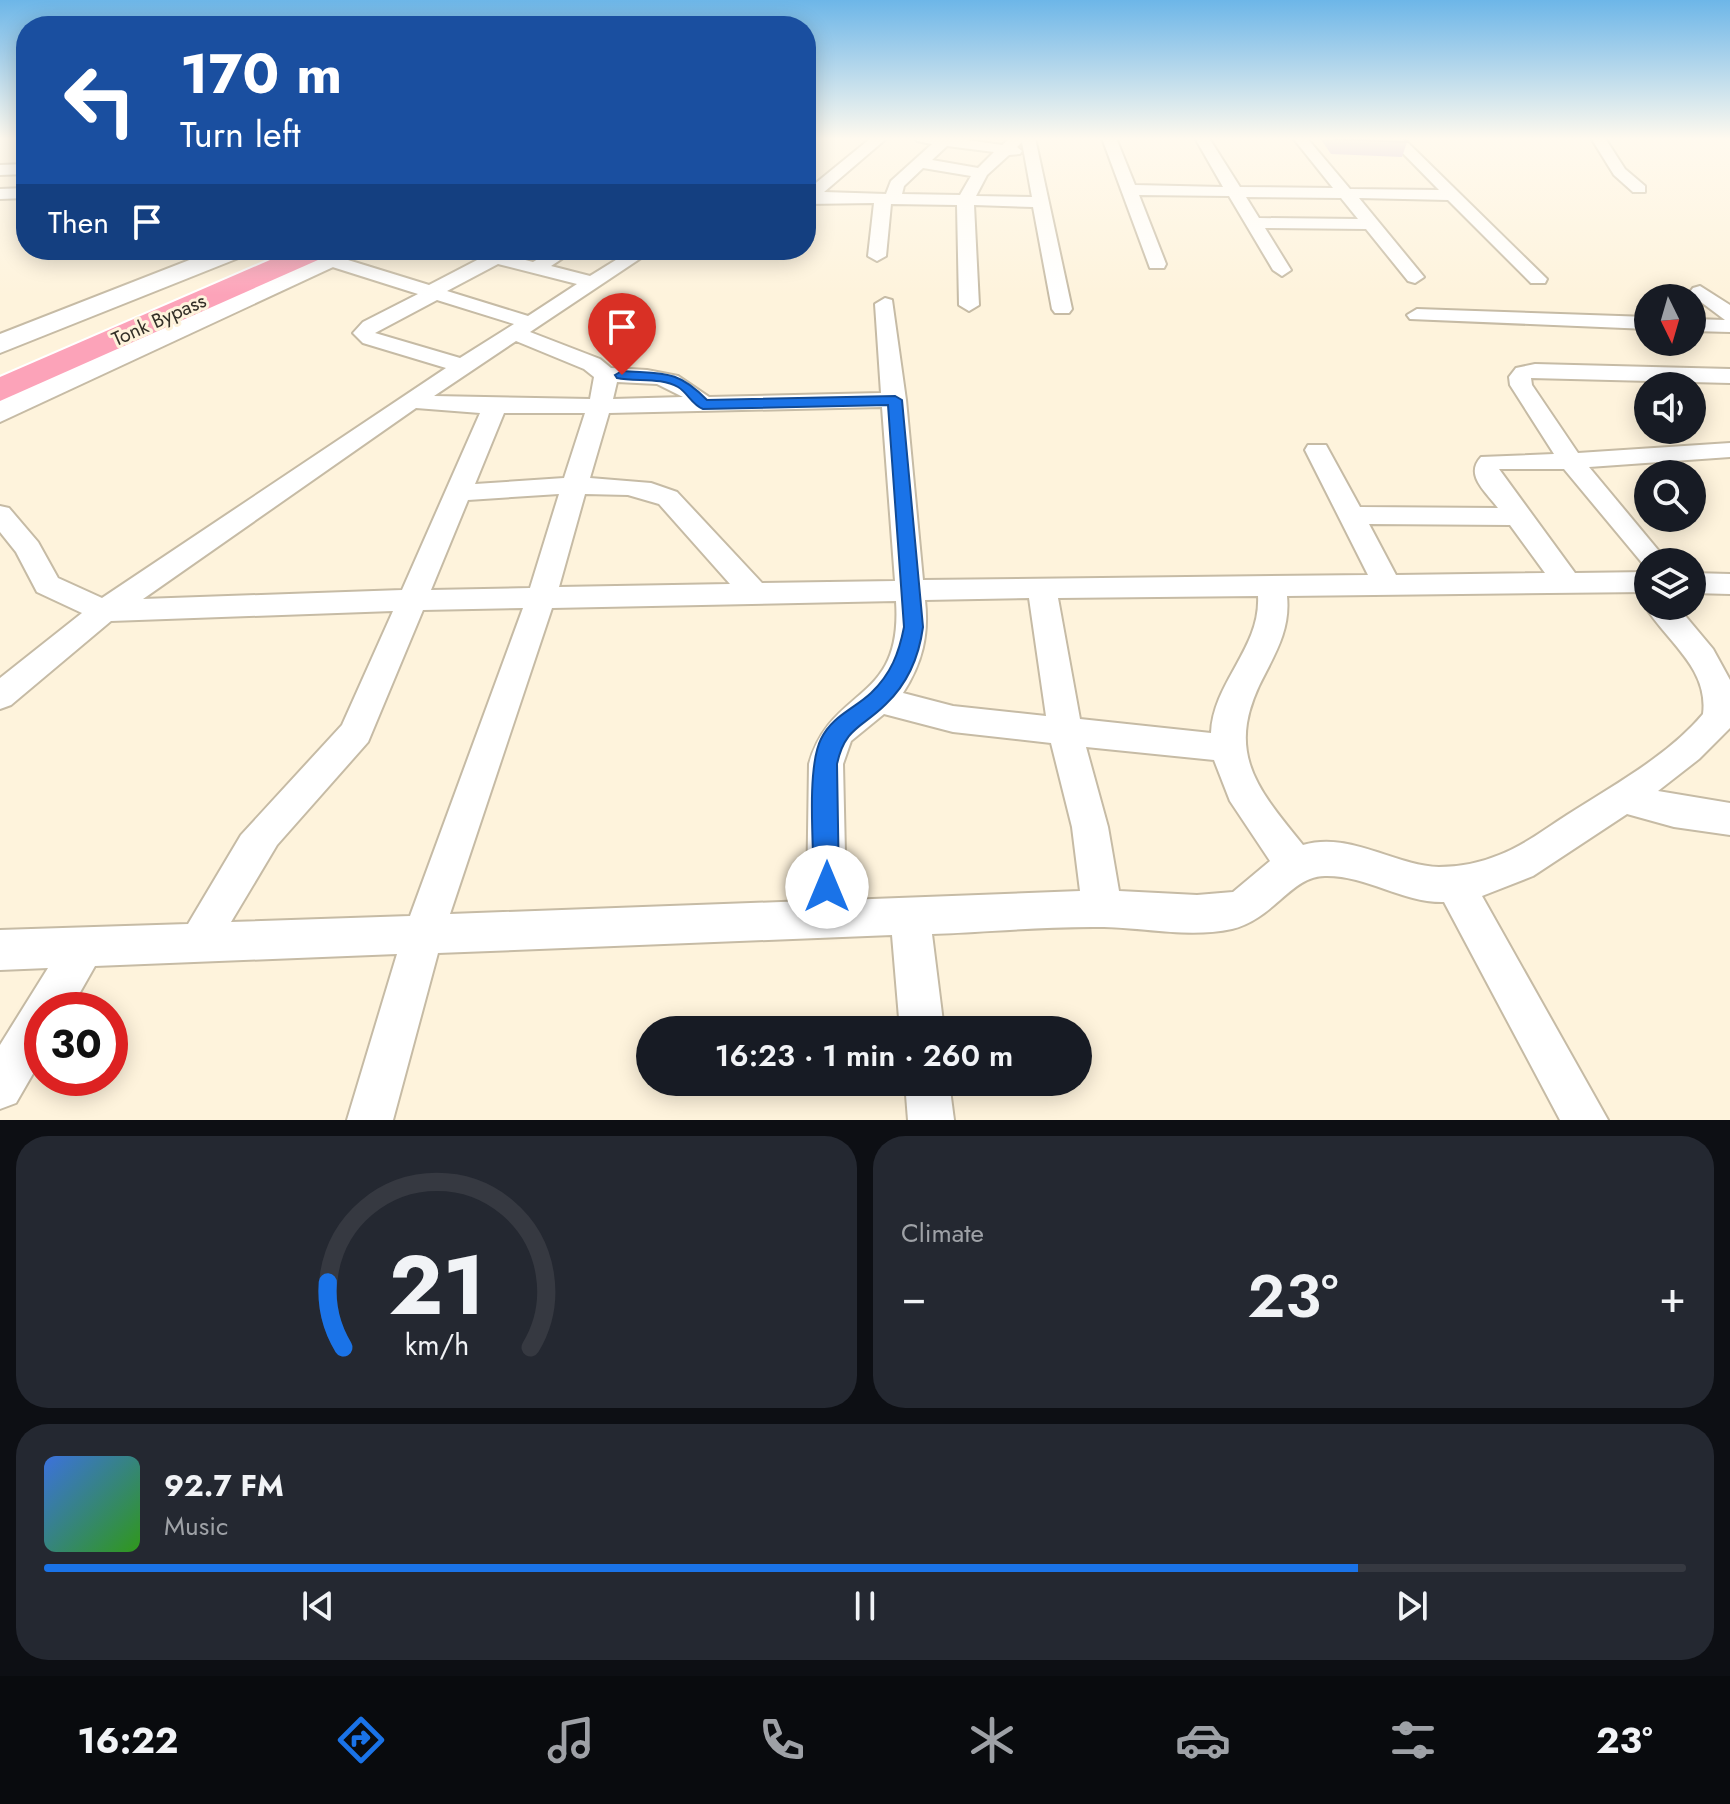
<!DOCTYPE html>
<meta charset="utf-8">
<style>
:root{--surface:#171b24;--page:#242831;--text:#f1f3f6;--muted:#9ea1a6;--line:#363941;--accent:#1a73e8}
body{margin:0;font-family:Jost,sans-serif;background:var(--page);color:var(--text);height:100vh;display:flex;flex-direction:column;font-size:30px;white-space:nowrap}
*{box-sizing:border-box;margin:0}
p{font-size:26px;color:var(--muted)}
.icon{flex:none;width:44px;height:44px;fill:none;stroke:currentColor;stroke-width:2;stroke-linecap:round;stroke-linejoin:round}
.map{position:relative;height:1120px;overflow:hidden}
.drawer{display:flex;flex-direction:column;gap:16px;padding:16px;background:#0d0f14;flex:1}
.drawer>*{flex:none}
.top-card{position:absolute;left:16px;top:16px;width:800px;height:244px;border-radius:32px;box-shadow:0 4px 20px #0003;background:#1a4fa0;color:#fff;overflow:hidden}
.needle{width:52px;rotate:175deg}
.controls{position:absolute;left:1634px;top:284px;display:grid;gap:16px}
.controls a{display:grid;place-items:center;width:72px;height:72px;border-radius:50%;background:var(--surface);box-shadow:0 4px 20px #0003;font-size:40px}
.speed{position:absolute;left:24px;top:992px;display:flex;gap:16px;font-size:40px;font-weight:700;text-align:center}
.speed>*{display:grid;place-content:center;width:104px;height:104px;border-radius:50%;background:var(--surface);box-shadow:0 4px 20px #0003;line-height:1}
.speed .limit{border:12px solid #d22;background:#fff;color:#111}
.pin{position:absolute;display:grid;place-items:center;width:68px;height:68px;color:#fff;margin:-82px -34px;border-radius:50% 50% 50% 0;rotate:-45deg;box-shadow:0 0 8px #0007}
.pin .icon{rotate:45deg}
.me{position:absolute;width:88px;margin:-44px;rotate:0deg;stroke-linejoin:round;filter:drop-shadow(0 0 6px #0008)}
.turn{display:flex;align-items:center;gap:28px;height:168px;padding:0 32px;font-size:36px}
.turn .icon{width:104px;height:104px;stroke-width:2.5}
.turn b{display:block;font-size:56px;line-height:68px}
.then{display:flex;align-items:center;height:76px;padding:0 32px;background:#0003;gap:16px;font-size:30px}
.big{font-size:60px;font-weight:600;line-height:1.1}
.drawer .widget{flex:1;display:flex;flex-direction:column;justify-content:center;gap:12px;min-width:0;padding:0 28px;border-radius:32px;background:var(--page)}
.drawer .dial{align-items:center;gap:0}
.dial svg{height:208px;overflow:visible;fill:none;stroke:var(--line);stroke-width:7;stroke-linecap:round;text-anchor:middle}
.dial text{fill:var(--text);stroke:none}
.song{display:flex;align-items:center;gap:24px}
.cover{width:96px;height:96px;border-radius:12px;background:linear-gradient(135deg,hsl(220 70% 55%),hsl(110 70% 35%))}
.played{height:8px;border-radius:4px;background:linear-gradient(90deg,var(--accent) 80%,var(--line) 80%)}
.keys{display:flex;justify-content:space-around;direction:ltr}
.heat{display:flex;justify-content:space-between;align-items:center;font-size:44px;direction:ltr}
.drawer .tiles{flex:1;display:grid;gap:16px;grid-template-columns:1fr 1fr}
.widget:last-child{grid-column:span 2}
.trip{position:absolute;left:636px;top:1016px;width:456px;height:80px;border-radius:40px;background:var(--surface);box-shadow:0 4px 20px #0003;font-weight:600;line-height:80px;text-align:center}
.dock{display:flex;height:128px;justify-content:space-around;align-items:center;background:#090b0e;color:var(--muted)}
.dock .icon{width:56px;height:56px}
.dock .on{color:var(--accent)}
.dock b{font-size:36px;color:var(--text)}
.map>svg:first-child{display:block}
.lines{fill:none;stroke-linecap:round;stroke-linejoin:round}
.street-casing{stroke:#c6bba5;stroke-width:4}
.secondary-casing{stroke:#c6bba5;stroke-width:4}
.highway-casing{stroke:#fff;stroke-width:4}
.street{fill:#fff;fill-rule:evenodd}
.secondary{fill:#fff;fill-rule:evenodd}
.highway{fill:#fca3b9;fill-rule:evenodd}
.wall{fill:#c9b2da}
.building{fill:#eacffe;stroke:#a491b2;stroke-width:2}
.route{fill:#1a73e8;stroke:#114b97;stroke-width:2}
.labels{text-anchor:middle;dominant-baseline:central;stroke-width:6;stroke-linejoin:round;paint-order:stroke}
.far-street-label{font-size:20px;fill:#332f27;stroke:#fef3dc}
</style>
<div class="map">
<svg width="1730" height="1120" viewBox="0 0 1730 1120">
<rect width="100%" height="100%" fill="#fef3dc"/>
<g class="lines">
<defs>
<g id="street">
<path d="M871,138H887L824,192L886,194L891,181L932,144L917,141L915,138H954L1002,145L1010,138H1035L1072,309L1069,313H1055L1052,309L1033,207L974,205L979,305L969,311L959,305L957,205L891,204L886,256L877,261L868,256L874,203L806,204V191ZM1022,142L1032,197L976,196L987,175L1009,155L1020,154L1022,151L1017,147ZM947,146L994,152L978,168L932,160ZM923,168L971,176L960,195L902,194L904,186Z"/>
<path d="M1102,138H1116L1135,185L1223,187L1195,138H1209L1240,187L1333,188L1293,138H1307L1350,189L1439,190L1388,138H1403L1547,279L1545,283H1531L1448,200L1359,198L1424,277L1415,283L1408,281L1366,229L1265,228L1291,270L1282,276L1273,270L1229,196L1139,195L1166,264L1164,268H1150ZM1246,197L1341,198L1358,219L1259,218Z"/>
<polygon points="1591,138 1605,138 1625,169 1645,186 1645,192 1633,192 1614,175"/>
<polygon points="26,164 26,174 0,175 0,165"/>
<polygon points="26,188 26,198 0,199 0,189"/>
<path d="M457,250H487L533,262L553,250H575L551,266L590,276L632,250H653L530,332L600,359L611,368L647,370L678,376L709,397L881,393L875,304L885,298L892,300L906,400L923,580L1368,575L1305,450L1308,445H1326L1360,507L1498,508C1486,492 1464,475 1481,457L1554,454L1510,385L1509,377L1516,368L1535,364L1730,369V383L1531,378L1532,385L1578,453L1730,443V457L1589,467L1668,562H1648V570L1564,469H1499L1575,573L1648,572V592L1287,596C1290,625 1279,647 1266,672C1224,749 1253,784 1303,845C1349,831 1393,865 1439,867C1459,867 1480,863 1499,855C1523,846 1545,829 1567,815C1612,786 1668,756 1703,714C1709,668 1666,641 1645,606L1648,601V606H1677L1713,649L1730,680V728L1699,759L1658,791L1730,803V835L1674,827L1627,814L1533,876L1482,896L1608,1120H1560L1444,902C1403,903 1366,875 1325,876C1291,876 1274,919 1232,929C1190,938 1146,928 1104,927C1047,926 989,932 932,934L944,1030H900L892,935L438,953L393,1120H347L397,954L95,966L70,1010H42V1058L16,1103L0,1109V1045L48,968L0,970V930L188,924L241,835L342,725L393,611L111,621L11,705L0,709V678L82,613L37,592L16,552L0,532V506L9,508L38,542L58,578L102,598L446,368L363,343L353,333L363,322L418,294L323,264L320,260L323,256H335L429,285L479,259L460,254ZM498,264L577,284L528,316L447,291ZM437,300L514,324L460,358L375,333ZM516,341L584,369L594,377L590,399L434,396ZM617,382L657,384L683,397L613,399ZM882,407L895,581L762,583L677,492L651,483L590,478L609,413ZM416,408L480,413L402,590L143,599ZM504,413H585L564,478L475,484ZM559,494L530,588L431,590L468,500ZM585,494L628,495L659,504L730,584L559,587ZM1369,524L1510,525L1545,573L1396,575ZM1258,596C1261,648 1213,682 1211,733L1080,719L1058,598ZM1029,598L1046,716L953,706L903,693C922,663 929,636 925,600ZM896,601C903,705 831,685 809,764L807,901L450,914L552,608ZM523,608L410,916L231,922L277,845L368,742L423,610ZM884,714L953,732L1051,743L1072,827L1080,891L846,900L843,764L851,741ZM1086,747L1214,760L1230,801L1270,861L1233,892L1197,895L1119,891L1108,827Z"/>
<polygon points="1700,286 1730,305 1730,332 1692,331 1692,319 1725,320 1693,296 1690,292 1693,288"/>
<polygon points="1417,309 1648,317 1648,329 1410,319 1407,315"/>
<polygon points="1692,573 1730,574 1730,594 1692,593"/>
<polygon points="905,1082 949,1082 954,1120 908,1120"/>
</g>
<g id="secondary">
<polygon points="215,250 249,250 246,255 0,353 0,334"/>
<polygon points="330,250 362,250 359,255 0,422 0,401"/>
</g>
<polygon id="highway" points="293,250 331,250 327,256 0,401 0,377"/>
</defs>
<use href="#street" class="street-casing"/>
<use href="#secondary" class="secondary-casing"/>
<use href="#highway" class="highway-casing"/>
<use href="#street" class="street"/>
<use href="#secondary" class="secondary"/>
<use href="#highway" class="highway"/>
</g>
<polygon class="wall" points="1320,138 1403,138 1407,142 1402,157 1331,154"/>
<polygon class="building" points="1335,138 1403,138 1407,142 1336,139"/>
<linearGradient id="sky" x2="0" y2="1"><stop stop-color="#6db6e8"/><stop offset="0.47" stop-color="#fffaef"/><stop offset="1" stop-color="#fffaef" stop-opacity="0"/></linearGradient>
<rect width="1730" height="295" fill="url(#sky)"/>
<path class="route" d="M622,371C663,374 677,369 707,400L895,396L902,400L923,627C919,657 908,683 886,704C862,728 845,727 837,764L839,887L835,896L827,899L818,896L814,887C814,851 806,769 821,739C832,716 854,709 871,693C891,674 899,653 904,627L888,405L703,409C692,405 688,393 678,387C661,377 636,382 617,378L615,375Z"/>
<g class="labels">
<g class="far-street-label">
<text transform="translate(159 320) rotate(-24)">Tonk Bypass</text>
</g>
</g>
</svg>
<div class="controls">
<a><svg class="needle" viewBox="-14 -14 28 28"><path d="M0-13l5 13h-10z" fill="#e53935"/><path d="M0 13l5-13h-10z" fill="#9ea1a6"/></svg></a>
<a><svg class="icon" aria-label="sound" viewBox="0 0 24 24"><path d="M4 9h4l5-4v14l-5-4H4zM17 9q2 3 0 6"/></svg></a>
<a><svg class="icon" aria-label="search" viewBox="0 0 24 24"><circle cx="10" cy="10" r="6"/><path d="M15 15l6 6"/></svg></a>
<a><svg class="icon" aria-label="layers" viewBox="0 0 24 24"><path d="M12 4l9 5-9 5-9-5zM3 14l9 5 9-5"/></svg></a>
</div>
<div class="speed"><div class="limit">30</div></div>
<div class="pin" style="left:622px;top:375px;background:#d93025"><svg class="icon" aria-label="arrive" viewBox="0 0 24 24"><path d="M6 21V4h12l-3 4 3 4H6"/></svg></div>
<svg class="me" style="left:827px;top:887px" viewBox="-20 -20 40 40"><circle r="19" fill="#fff"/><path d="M0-13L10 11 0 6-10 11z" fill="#1a73e8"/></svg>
<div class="trip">16:23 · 1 min · 260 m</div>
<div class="top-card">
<div class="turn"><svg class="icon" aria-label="left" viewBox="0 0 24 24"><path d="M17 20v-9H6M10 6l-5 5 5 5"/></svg><div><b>170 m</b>Turn left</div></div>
<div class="then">Then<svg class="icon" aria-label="arrive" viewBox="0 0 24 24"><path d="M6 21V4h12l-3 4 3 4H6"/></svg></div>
</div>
</div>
<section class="drawer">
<div class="tiles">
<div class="widget dial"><svg viewBox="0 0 100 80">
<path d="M14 69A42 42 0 1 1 86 69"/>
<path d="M14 69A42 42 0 0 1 8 44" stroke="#1a73e8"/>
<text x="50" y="56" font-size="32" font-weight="700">21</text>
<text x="50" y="72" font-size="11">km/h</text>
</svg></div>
<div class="widget"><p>Climate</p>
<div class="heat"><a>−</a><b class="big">23°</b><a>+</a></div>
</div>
<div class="widget">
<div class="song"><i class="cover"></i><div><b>92.7 FM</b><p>Music</p></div></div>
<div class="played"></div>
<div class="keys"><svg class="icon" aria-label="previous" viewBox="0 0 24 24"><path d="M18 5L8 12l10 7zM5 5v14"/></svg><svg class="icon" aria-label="pause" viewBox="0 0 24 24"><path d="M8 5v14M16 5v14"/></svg><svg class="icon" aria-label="next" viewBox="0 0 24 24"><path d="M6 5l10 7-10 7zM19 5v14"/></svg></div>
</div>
</div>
</section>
<nav class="dock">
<b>16:22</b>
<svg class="icon on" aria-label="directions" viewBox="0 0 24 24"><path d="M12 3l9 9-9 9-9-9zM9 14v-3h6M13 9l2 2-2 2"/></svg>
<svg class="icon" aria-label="music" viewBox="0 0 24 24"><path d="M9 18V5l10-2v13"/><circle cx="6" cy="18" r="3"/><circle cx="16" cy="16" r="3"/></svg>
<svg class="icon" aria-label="phone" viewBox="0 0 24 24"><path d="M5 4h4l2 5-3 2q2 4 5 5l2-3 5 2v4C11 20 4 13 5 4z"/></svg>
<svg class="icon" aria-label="climate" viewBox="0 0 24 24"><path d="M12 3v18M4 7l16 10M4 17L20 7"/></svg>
<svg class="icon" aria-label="car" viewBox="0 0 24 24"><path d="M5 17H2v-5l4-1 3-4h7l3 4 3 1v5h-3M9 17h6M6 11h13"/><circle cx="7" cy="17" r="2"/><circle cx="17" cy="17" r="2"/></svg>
<svg class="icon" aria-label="filters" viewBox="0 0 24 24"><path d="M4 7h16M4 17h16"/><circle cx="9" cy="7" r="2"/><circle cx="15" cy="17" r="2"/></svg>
<b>23°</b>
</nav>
